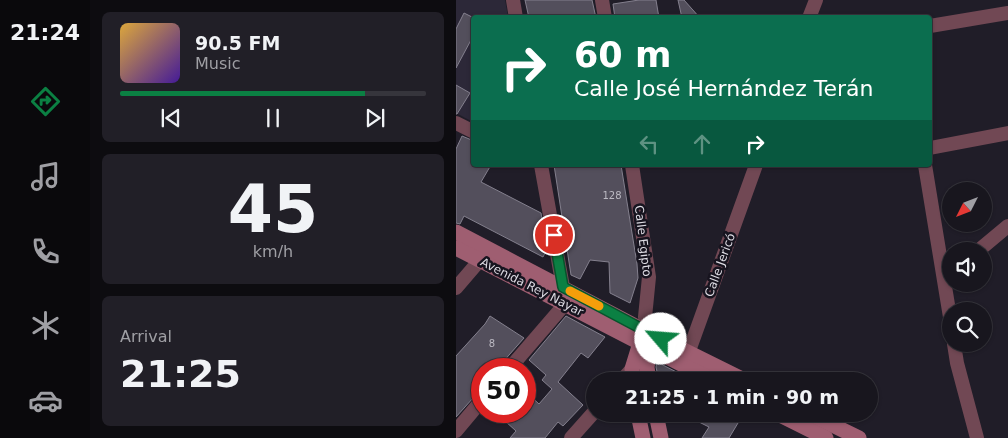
<!DOCTYPE html>
<meta charset="utf-8">
<style>
:root{--surface:#18161e;--page:#211f27;--text:#f1f3f6;--muted:#9f9fa4;--line:#36353c;--accent:#0b8043}
body{margin:0;font-family:"DejaVu Sans",sans-serif;background:var(--page);color:var(--text);height:100vh;display:flex;flex-direction:column;font-size:19px;white-space:nowrap}
*{box-sizing:border-box;margin:0}
p{font-size:16px;color:var(--muted)}
.icon{flex:none;width:28px;height:28px;fill:none;stroke:currentColor;stroke-width:2;stroke-linecap:round;stroke-linejoin:round}
.map{position:relative;flex:1;overflow:hidden}
.sheet{display:flex;flex-direction:column;gap:12px;padding:12px;background:#0d0c10;width:366px}
.sheet>*{flex:none}
.top-card{position:absolute;left:15px;top:15px;width:461px;height:152px;border-radius:5px;box-shadow:0 1px 4px #0004,0 0 0 1px var(--line);background:#0b6e4f;color:#fff;overflow:hidden}
.needle{width:32px;rotate:228deg}
.tools{position:absolute;left:486px;top:182px;display:grid;gap:10px}
.tools a{display:grid;place-items:center;width:50px;height:50px;border-radius:50%;background:var(--surface);box-shadow:0 1px 4px #0004,0 0 0 1px var(--line);font-size:25px}
.speed{position:absolute;left:15px;top:358px;display:flex;gap:10px;font-size:25px;font-weight:700;text-align:center}
.speed>*{display:grid;place-content:center;width:65px;height:65px;border-radius:50%;background:var(--surface);box-shadow:0 1px 4px #0004,0 0 0 1px var(--line);line-height:1}
.speed .limit{border:8px solid #d22;background:#fff;color:#111}
.pin{position:absolute;display:grid;place-items:center;width:42px;height:42px;color:#fff;margin:-21px;border:2px solid #fff;border-radius:50%;box-shadow:0 1px 5px #0007}
.me{position:absolute;width:55px;margin:-28px;rotate:297deg;stroke-linejoin:round;filter:drop-shadow(0 0 4px #0008)}
.turn{display:flex;align-items:center;gap:18px;height:105px;padding:0 20px;font-size:22px}
.turn .icon{width:65px;height:65px;stroke-width:2.5}
.turn b{display:block;font-size:35px;line-height:42px}
.lanes{display:flex;align-items:center;height:48px;padding:0 20px;background:#0003;justify-content:center;gap:25px;direction:ltr}
.lanes .off{opacity:.35}
.big{font-size:38px;font-weight:700;line-height:1.1}
.sheet .tile{flex:1;display:flex;flex-direction:column;justify-content:center;gap:8px;min-width:0;padding:0 18px;border-radius:8px;background:var(--page)}
.sheet .dial{align-items:center;gap:0}
.dial b{font-size:65px;line-height:1}
.song{display:flex;align-items:center;gap:15px}
.cover{width:60px;height:60px;border-radius:8px;background:linear-gradient(135deg,hsl(40 70% 55%),hsl(260 70% 35%))}
.played{height:5px;border-radius:2px;background:linear-gradient(90deg,var(--accent) 80%,var(--line) 80%)}
.keys{display:flex;justify-content:space-around;direction:ltr}
.trip{position:absolute;left:130px;top:372px;width:292px;height:50px;border-radius:25px;background:var(--surface);box-shadow:0 1px 4px #0004,0 0 0 1px var(--line);font-weight:700;line-height:50px;text-align:center}
main{display:flex;flex:1;min-height:0}
.menu{display:flex;flex-direction:column;width:90px;justify-content:space-around;align-items:center;background:#0a090c;color:var(--muted)}
.menu .icon{width:35px;height:35px}
.menu .on{color:var(--accent)}
.menu b{font-size:22px;color:var(--text)}
.map>svg:first-child{display:block}
.built{fill:#2c2838}
.lines{fill:none;stroke-linecap:round;stroke-linejoin:round}
.stream{stroke:#56727e;stroke-width:4}
.building{fill:#534f5c;stroke:#84808e}
.street{stroke:#714854;stroke-width:14}
.secondary{stroke:#9f5e71;stroke-width:15}
.route-casing{stroke:#07532c;stroke-width:12}
.route{stroke:#0b8043;stroke-width:9}
.slow{stroke:#f59e0b;stroke-width:9}
.labels{text-anchor:middle;dominant-baseline:central;stroke-width:5;stroke-linejoin:round;paint-order:stroke}
.number-label{font-size:10px;fill:#bbb9c2}
.street-label{font-size:12px;fill:#dedce4;stroke:#17141f}
</style>
<main>
<nav class="menu">
<b>21:24</b>
<svg class="icon on" aria-label="directions" viewBox="0 0 24 24"><path d="M12 3l9 9-9 9-9-9zM9 14v-3h6M13 9l2 2-2 2"/></svg>
<svg class="icon" aria-label="music" viewBox="0 0 24 24"><path d="M9 18V5l10-2v13"/><circle cx="6" cy="18" r="3"/><circle cx="16" cy="16" r="3"/></svg>
<svg class="icon" aria-label="phone" viewBox="0 0 24 24"><path d="M5 4h4l2 5-3 2q2 4 5 5l2-3 5 2v4C11 20 4 13 5 4z"/></svg>
<svg class="icon" aria-label="climate" viewBox="0 0 24 24"><path d="M12 3v18M4 7l16 10M4 17L20 7"/></svg>
<svg class="icon" aria-label="car" viewBox="0 0 24 24"><path d="M5 17H2v-5l4-1 3-4h7l3 4 3 1v5h-3M9 17h6M6 11h13"/><circle cx="7" cy="17" r="2"/><circle cx="17" cy="17" r="2"/></svg>
</nav>
<section class="sheet">
<div class="tile">
<div class="song"><i class="cover"></i><div><b>90.5 FM</b><p>Music</p></div></div>
<div class="played"></div>
<div class="keys"><svg class="icon" aria-label="previous" viewBox="0 0 24 24"><path d="M18 5L8 12l10 7zM5 5v14"/></svg><svg class="icon" aria-label="pause" viewBox="0 0 24 24"><path d="M8 5v14M16 5v14"/></svg><svg class="icon" aria-label="next" viewBox="0 0 24 24"><path d="M6 5l10 7-10 7zM19 5v14"/></svg></div>
</div>
<div class="tile dial"><b>45</b><p>km/h</p></div>
<div class="tile"><p>Arrival</p><b class="big">21:25</b></div>
</section>
<div class="map">
<svg width="552" height="438" viewBox="0 0 552 438">
<rect width="100%" height="100%" fill="#201d28"/>
<polygon class="built" points="0,0 49,0 52,17 18,18 17,122 0,113"/>
<g class="lines">
<polyline class="stream" points="220,416 221,414"/>
</g>
<g class="building">
<polygon points="69,0 136,0 140,18 73,18"/>
<polygon points="183,0 200,0 203,18 159,18 157,4"/>
<polygon points="222,0 228,0 244,18 226,18"/>
<polygon points="8,13 18,18 18,41 15,40 0,68 0,29"/>
<polygon points="0,85 14,93 1,114 0,114"/>
<polygon points="6,136 18,141 18,165 35,165 25,182 85,213 91,249 87,257 8,216 4,224 0,223 0,149"/>
<polygon points="98,165 165,165 181,264 182,278 174,303 154,293 153,262 134,260 124,279 115,275"/>
<polygon points="34,316 68,338 46,363 43,369 26,369 26,388 0,417 0,356 29,324"/>
<polygon points="110,316 149,337 132,358 125,353 102,382 127,405 107,426 102,422 89,438 54,438 60,431 38,411 69,411 69,391 83,404 96,389 86,380 90,375 73,360"/>
<polygon points="201,362 238,381 203,381 200,367"/>
<polygon points="248,414 278,414 285,418 273,438 246,438 253,427 243,422"/>
</g>
<g class="lines">
<g class="street">
<polyline points="57,0 60,18"/>
<polyline points="146,0 149,18"/>
<polyline points="353,18 360,0"/>
<polyline points="474,26 552,13"/>
<polyline points="0,123 18,132"/>
<polyline points="474,148 552,133"/>
<polyline points="85,165 107,287"/>
<polyline points="176,165 193,277 189,317 192,332"/>
<polyline points="469,165 495,323"/>
<polyline points="522,251 552,226"/>
<polyline points="0,288 24,260"/>
<polyline points="498,344 501,363 521,438"/>
<polyline points="229,362 300,165"/>
<polyline points="53,369 109,304"/>
<polyline points="165,381 176,369 182,368"/>
<polyline points="0,431 26,400"/>
<polyline points="115,438 139,411"/>
</g>
<g class="secondary">
<polyline points="0,232 181,327 290,381"/>
<polyline points="0,248 258,381"/>
<polyline points="193,341 194,349 191,367 193,381"/>
<polyline points="177,381 176,369 184,343 183,334"/>
<polyline points="182,414 187,438"/>
<polyline points="200,414 205,438"/>
<polyline points="322,414 370,438"/>
<polyline points="354,414 403,438"/>
</g>
</g>
<g class="lines">
<defs>
<polyline id="route" points="98,235 107,287 205,339"/>
</defs>
<use href="#route" class="route-casing"/>
<use href="#route" class="route"/>
<polyline class="slow" points="114,291 143,306"/>
</g>
<g class="labels">
<g class="number-label">
<text x="156" y="195">128</text>
<text x="36" y="343">8</text>
</g>
<g class="street-label">
<text transform="translate(187 241) rotate(83)">Calle Egipto</text>
<text transform="translate(264 265) rotate(-70)">Calle Jericó</text>
<text transform="translate(76 287) rotate(27)">Avenida Rey Nayar</text>
</g>
</g>
</svg>
<div class="tools">
<a><svg class="needle" viewBox="-14 -14 28 28"><path d="M0-13l5 13h-10z" fill="#e53935"/><path d="M0 13l5-13h-10z" fill="#9f9fa4"/></svg></a>
<a><svg class="icon" aria-label="sound" viewBox="0 0 24 24"><path d="M4 9h4l5-4v14l-5-4H4zM17 9q2 3 0 6"/></svg></a>
<a><svg class="icon" aria-label="search" viewBox="0 0 24 24"><circle cx="10" cy="10" r="6"/><path d="M15 15l6 6"/></svg></a>
</div>
<div class="speed"><div class="limit">50</div></div>
<div class="pin" style="left:98px;top:235px;background:#d93025"><svg class="icon" aria-label="arrive" viewBox="0 0 24 24"><path d="M6 21V4h12l-3 4 3 4H6"/></svg></div>
<svg class="me" style="left:205px;top:339px" viewBox="-20 -20 40 40"><circle r="19" fill="#fff"/><path d="M0-13L10 11 0 6-10 11z" fill="#0b8043"/></svg>
<div class="trip">21:25 · 1 min · 90 m</div>
<div class="top-card">
<div class="turn"><svg class="icon" aria-label="right" viewBox="0 0 24 24"><path d="M7 20v-9h11M14 6l5 5-5 5"/></svg><div><b>60 m</b>Calle José Hernández Terán</div></div>
<div class="lanes"><svg class="icon off" aria-label="left" viewBox="0 0 24 24"><path d="M17 20v-9H6M10 6l-5 5 5 5"/></svg><svg class="icon off" aria-label="ahead" viewBox="0 0 24 24"><path d="M12 20V5M6 11l6-6 6 6"/></svg><svg class="icon" aria-label="right" viewBox="0 0 24 24"><path d="M7 20v-9h11M14 6l5 5-5 5"/></svg></div>
</div>
</div>
</main>
